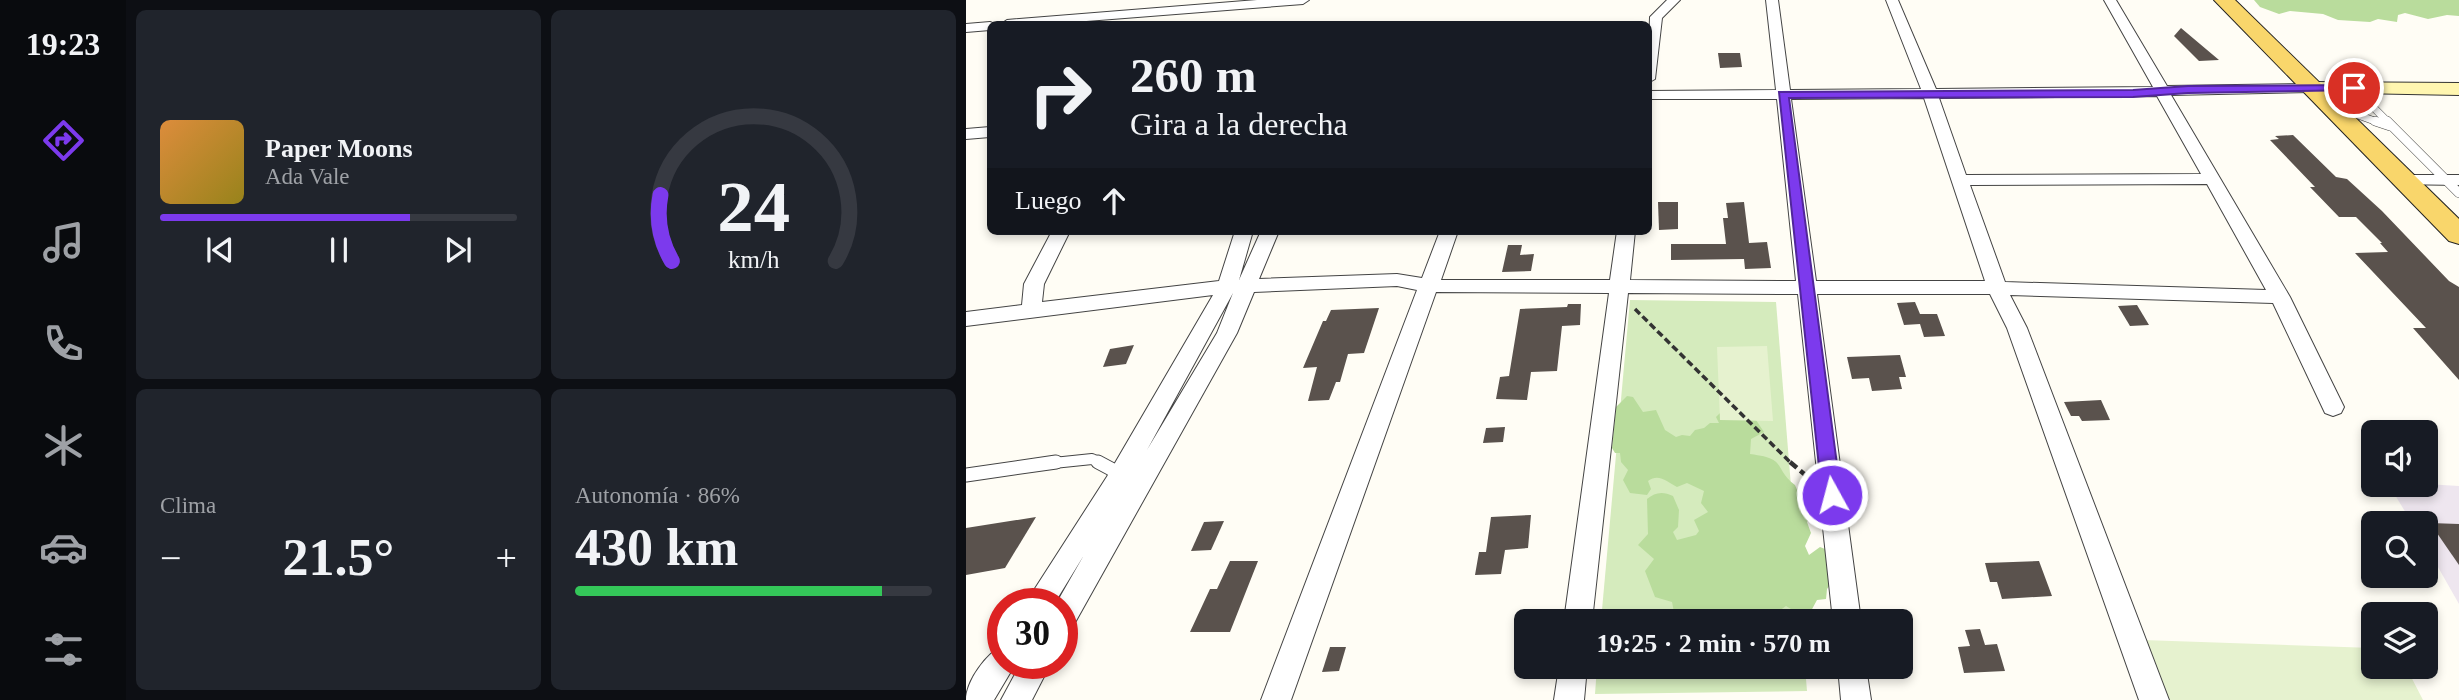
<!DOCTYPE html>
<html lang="es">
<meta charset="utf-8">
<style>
:root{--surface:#171b24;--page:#20242c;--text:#f1f3f6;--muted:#9ea1a6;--line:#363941;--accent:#7c3aed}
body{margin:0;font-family:Georgia,serif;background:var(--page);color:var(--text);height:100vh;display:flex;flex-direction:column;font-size:26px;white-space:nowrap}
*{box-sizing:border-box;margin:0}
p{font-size:23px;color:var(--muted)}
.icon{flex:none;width:38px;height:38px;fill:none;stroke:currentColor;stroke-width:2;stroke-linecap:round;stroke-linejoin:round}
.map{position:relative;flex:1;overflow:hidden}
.details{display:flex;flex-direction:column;gap:10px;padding:10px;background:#0d0f14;width:840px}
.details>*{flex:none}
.top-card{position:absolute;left:21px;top:21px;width:665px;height:214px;border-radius:10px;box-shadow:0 4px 10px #0003;background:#171b24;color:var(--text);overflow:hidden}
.buttons{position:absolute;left:1395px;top:420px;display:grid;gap:14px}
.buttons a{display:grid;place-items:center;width:77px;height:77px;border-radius:10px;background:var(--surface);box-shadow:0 4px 10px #0003;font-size:35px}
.speed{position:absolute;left:21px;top:588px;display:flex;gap:14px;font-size:35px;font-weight:700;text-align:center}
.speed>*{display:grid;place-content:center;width:91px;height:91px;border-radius:50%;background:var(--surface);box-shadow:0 4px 10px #0003;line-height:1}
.speed .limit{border:10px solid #d22;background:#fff;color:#111}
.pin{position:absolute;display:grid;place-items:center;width:60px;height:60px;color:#fff;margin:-30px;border:4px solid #fff;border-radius:50%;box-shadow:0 2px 7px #0007}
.me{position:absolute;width:77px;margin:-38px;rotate:353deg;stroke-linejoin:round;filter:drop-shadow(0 0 5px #0008)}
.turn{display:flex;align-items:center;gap:24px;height:147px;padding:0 28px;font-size:32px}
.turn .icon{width:91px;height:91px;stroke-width:2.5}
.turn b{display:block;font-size:49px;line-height:60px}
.then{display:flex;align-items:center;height:66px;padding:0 28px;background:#0003;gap:14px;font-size:26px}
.big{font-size:52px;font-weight:800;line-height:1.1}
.details .tile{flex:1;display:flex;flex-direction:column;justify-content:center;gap:10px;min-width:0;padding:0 24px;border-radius:10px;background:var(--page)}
.details .dial{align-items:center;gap:0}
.dial svg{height:182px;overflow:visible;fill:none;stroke:var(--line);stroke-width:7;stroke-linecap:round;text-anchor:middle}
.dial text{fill:var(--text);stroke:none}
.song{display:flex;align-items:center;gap:21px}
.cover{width:84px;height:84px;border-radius:10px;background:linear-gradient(135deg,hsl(30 70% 55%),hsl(50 70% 35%))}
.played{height:7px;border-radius:4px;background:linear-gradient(90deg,var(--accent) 70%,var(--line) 70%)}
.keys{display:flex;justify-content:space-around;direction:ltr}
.heat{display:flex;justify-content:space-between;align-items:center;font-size:38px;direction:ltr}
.charge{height:10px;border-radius:5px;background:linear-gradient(90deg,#34c759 86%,var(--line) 0)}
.details .tiles{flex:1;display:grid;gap:10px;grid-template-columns:repeat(2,1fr)}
.trip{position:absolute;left:548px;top:609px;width:399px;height:70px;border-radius:10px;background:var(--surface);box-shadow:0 4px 10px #0003;font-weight:800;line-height:70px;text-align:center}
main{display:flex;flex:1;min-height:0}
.menu{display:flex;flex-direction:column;width:126px;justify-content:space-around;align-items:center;background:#090b0e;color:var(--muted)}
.menu .icon{width:49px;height:49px}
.menu .active{color:var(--accent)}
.menu b{font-size:32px;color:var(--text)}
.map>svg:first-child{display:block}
.industrial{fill:#eee6ef}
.green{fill:#d5ebbd}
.forest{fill:#b9dc9c}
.pitch{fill:#e6f2cf}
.building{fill:#5a524d}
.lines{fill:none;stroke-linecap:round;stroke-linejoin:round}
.lane-far3-casing{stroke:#444;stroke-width:8}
.lane-far2-casing{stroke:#444;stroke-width:10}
.lane-far1-casing{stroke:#444;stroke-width:12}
.lane-casing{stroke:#444;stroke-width:15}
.street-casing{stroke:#444;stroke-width:2}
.secondary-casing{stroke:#333;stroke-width:2}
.primary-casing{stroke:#222;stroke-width:2}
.path-far1{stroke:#333;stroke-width:3.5;stroke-dasharray:7 3.5;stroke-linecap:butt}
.path{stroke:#333;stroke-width:4.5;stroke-dasharray:9 4.5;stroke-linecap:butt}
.lane-far3{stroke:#fff;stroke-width:7}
.lane-far2{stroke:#fff;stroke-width:9}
.lane-far1{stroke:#fff;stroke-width:10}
.lane{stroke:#fff;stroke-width:13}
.street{fill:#fff;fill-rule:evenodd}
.secondary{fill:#fff6b0;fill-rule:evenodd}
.primary{fill:#f9d66b;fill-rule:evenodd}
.route{fill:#7c3aed;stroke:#51269a;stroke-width:2}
</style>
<main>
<nav class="menu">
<b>19:23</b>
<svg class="icon active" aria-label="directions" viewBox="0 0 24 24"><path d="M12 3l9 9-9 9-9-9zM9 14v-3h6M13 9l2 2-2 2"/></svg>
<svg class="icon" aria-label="music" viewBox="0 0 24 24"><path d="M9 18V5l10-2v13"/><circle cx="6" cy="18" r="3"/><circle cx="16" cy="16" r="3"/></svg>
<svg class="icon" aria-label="phone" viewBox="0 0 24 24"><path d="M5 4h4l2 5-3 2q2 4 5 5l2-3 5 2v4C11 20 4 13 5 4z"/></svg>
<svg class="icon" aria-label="climate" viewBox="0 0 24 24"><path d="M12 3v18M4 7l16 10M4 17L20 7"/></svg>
<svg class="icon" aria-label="car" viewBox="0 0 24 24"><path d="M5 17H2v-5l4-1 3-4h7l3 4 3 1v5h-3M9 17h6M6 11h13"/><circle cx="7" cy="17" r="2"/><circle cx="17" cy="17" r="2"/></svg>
<svg class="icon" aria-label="filters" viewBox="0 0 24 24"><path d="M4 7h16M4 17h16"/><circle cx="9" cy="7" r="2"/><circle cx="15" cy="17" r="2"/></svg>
</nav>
<section class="details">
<div class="tiles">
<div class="tile">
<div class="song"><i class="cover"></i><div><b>Paper Moons</b><p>Ada Vale</p></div></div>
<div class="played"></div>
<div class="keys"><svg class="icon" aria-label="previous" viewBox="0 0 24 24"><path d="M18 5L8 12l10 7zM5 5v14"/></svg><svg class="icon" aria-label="pause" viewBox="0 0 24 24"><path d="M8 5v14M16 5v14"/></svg><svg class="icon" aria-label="next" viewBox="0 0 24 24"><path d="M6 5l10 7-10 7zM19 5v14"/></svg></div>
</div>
<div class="tile dial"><svg viewBox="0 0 100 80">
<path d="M14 69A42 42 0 1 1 86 69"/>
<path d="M14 69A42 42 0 0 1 9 40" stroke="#7c3aed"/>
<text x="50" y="56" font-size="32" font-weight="700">24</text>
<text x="50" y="72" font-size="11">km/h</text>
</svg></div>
<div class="tile"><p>Clima</p>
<div class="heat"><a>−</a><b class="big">21.5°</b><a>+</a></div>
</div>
<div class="tile"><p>Autonomía · 86%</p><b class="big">430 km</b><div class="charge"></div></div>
</div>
</section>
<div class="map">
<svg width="1493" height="700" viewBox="0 0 1493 700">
<rect width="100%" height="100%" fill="#fffdf5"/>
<polygon class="industrial" points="1460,484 1493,486 1493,604 1460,546 1460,523 1446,523 1423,485"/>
<g class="green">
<polygon points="664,300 810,302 836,621 635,621"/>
<polygon points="631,667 839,667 841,691 629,694"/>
</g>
<g class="forest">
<polygon points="1288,0 1493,0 1493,16 1481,15 1462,19 1439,13 1432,15 1431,22 1412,19 1404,22 1372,20 1357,14 1324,11 1313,14 1294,7"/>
<path d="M661,396L667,397L677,412L690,410L699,430L710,437L716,435L724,436L729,430L738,428L744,423H753L750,417L754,413L790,420L798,432L785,439L784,454C823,459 806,467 829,485L832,492L843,501L844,518L841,522L845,533L839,546L843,555L854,547L859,549L864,585L861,589L860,599L851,600L845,611L830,612L820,606L813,611L811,621H701L708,612L706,602L689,597L679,571L688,559L672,545L682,534L681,499C689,492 697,491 707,496L713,510L712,527L707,532L711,540L730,535L733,531L728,520L742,512L735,503L738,491L721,483L711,487C701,482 693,473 682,481L685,489L681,495L664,493L657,480L662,470L655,462L654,453H649L646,448L650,407Z"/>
</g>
<g class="pitch">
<polygon points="801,346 807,421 754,420 751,347"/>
<polygon points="1177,640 1407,648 1407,667 1440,667 1457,700 1198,700"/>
</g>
<g class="building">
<polygon points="1215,28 1253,60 1233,61 1208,36"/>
<polygon points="752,53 774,53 776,67 754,68"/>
<polygon points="1327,135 1370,177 1381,179 1416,211 1483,281 1493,287 1493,380 1447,328 1460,328 1389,253 1422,252 1414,243 1416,243 1390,217 1373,217 1344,187 1349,187 1304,140 1313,139 1309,136"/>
<polygon points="692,202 712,202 712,229 693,230"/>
<polygon points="778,202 783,243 801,242 805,268 779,269 778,259 705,260 705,244 760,244 757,218 762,218 760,203"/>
<polygon points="542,245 556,245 554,255 568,254 565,271 536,272"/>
<polygon points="949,302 954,314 971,314 979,336 958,337 954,324 938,325 931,303"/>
<polygon points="602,304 615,304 614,325 596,326 591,371 565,372 561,400 530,399 534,377 543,376 554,309 601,307"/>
<polygon points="1171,305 1183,325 1164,326 1152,306"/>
<polygon points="413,308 398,353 382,354 374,382 370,382 363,400 342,401 351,367 337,368 357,321 360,321 365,310"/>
<polygon points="168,345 160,364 137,367 144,349"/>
<polygon points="934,355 940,377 933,377 936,389 906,391 903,378 886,379 881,357"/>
<polygon points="1135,400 1144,420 1116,421 1113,416 1105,416 1098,402"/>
<polygon points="539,427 537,442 517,443 520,428"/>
<polygon points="565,515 562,548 539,550 535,574 509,575 513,552 520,552 525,517"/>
<polygon points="70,517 39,568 0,575 0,528"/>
<polygon points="258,521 245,550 225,551 238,522"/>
<polygon points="1464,523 1493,524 1493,565"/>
<polygon points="264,561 292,561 264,632 224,632 244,589 251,589"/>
<polygon points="1073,561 1086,596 1036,599 1031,582 1024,582 1019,563"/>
<polygon points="1014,629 1019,645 1031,644 1039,671 998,673 992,647 1004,646 999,630"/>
<polygon points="364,647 380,647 373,671 356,672"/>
</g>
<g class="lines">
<defs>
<g id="lane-far3">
<polyline points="1388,88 1423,123"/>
<polyline points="1373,108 1414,123"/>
</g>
<g id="lane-far2">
<polyline points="1409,121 1424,126"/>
<polyline points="1421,121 1493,193"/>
</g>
<polyline id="lane-far1" points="78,464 126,459 136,464"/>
<g id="lane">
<polyline points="132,462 147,470 150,480"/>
<polyline points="0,475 90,462"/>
</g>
<g id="street">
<polygon points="291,0 343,0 337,4 82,24 35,24 41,20"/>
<polygon points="701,0 714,0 696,18 689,79 682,83 684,17"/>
<path d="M800,0H812L824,90L955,89L920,0H932L970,89L1187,87L1138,0H1150L1201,86L1345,84L1352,88L1345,92L1205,95L1324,297L1378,407L1375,413L1367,416L1359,413L1307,303L1044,295L1061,328L1203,700H1173L1041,328L1024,294H851L895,621H867L832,294L662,293L626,621H598L643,293L470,292L325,700H295L451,290L431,286L288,292L271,333L106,628L96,632V604H90L118,555L88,604H59L142,475L247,295L0,326V312L56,305L58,284L86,231H104L78,284L76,302L253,281L269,231H287L273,280L295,231H313L293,279L431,274L456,278L474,231H492L475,280H644L651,231H669L664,280L830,281L811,99H682V91L810,90ZM1191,96L1235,174L1000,175L973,98ZM958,98L1019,281H850L825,99ZM1241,184L1300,290L1039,282L1004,185ZM267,293L251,333L181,450Z"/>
<polygon points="24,22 29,24 24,24 24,30 0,32 0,24"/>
<polygon points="24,127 24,137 0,139 0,129"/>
<polygon points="1435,175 1493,175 1493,185 1429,184 1427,180"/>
<path d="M37,646V663H50L28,700H0C0,682 20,653 37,646Z"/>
<polygon points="55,663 85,663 66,700 35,700"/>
<polygon points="593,667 621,667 618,700 588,700"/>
<polygon points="872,667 900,667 905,700 875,700"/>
</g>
<polygon id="secondary" points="1345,82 1493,83 1493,95 1338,92 1335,88 1338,84"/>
<polygon id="primary" points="1248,0 1269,0 1493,219 1493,244 1483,241"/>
</defs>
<use href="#lane-far3" class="lane-far3-casing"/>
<use href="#lane-far2" class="lane-far2-casing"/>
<use href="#lane-far1" class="lane-far1-casing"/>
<use href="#lane" class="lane-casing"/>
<use href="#street" class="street-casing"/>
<use href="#secondary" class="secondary-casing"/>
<use href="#primary" class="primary-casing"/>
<polyline class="path-far1" points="669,309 826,464"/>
<polyline class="path" points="824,462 844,479"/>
<use href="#lane-far3" class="lane-far3"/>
<use href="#lane-far2" class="lane-far2"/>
<use href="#lane-far1" class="lane-far1"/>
<use href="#lane" class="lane"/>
<use href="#street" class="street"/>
<use href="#secondary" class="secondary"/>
<use href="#primary" class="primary"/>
</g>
<polygon class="route" points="1388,85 1393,88 1391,90 1222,93 1167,97 823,98 875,495 872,501 866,503 859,501 856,495 813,92 1167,90 1222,86"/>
</svg>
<div class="buttons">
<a><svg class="icon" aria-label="sound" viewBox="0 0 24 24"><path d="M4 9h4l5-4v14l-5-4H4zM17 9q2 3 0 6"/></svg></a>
<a><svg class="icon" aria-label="search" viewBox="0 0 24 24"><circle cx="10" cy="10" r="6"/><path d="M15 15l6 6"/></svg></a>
<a><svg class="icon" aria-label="layers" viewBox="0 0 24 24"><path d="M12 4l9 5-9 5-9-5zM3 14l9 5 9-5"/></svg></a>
</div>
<div class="speed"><div class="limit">30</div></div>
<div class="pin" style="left:1388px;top:88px;background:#d93025"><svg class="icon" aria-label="arrive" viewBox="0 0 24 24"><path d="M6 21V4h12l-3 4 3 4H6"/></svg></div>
<svg class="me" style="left:866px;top:495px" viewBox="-20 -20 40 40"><circle r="17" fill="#7c3aed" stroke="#fff" stroke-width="3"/><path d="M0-11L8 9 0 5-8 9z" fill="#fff"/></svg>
<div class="trip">19:25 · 2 min · 570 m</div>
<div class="top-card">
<div class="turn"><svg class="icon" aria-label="right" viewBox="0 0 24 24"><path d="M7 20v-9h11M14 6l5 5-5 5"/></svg><div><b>260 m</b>Gira a la derecha</div></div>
<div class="then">Luego<svg class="icon" aria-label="ahead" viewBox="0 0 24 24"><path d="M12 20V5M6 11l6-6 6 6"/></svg></div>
</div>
</div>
</main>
